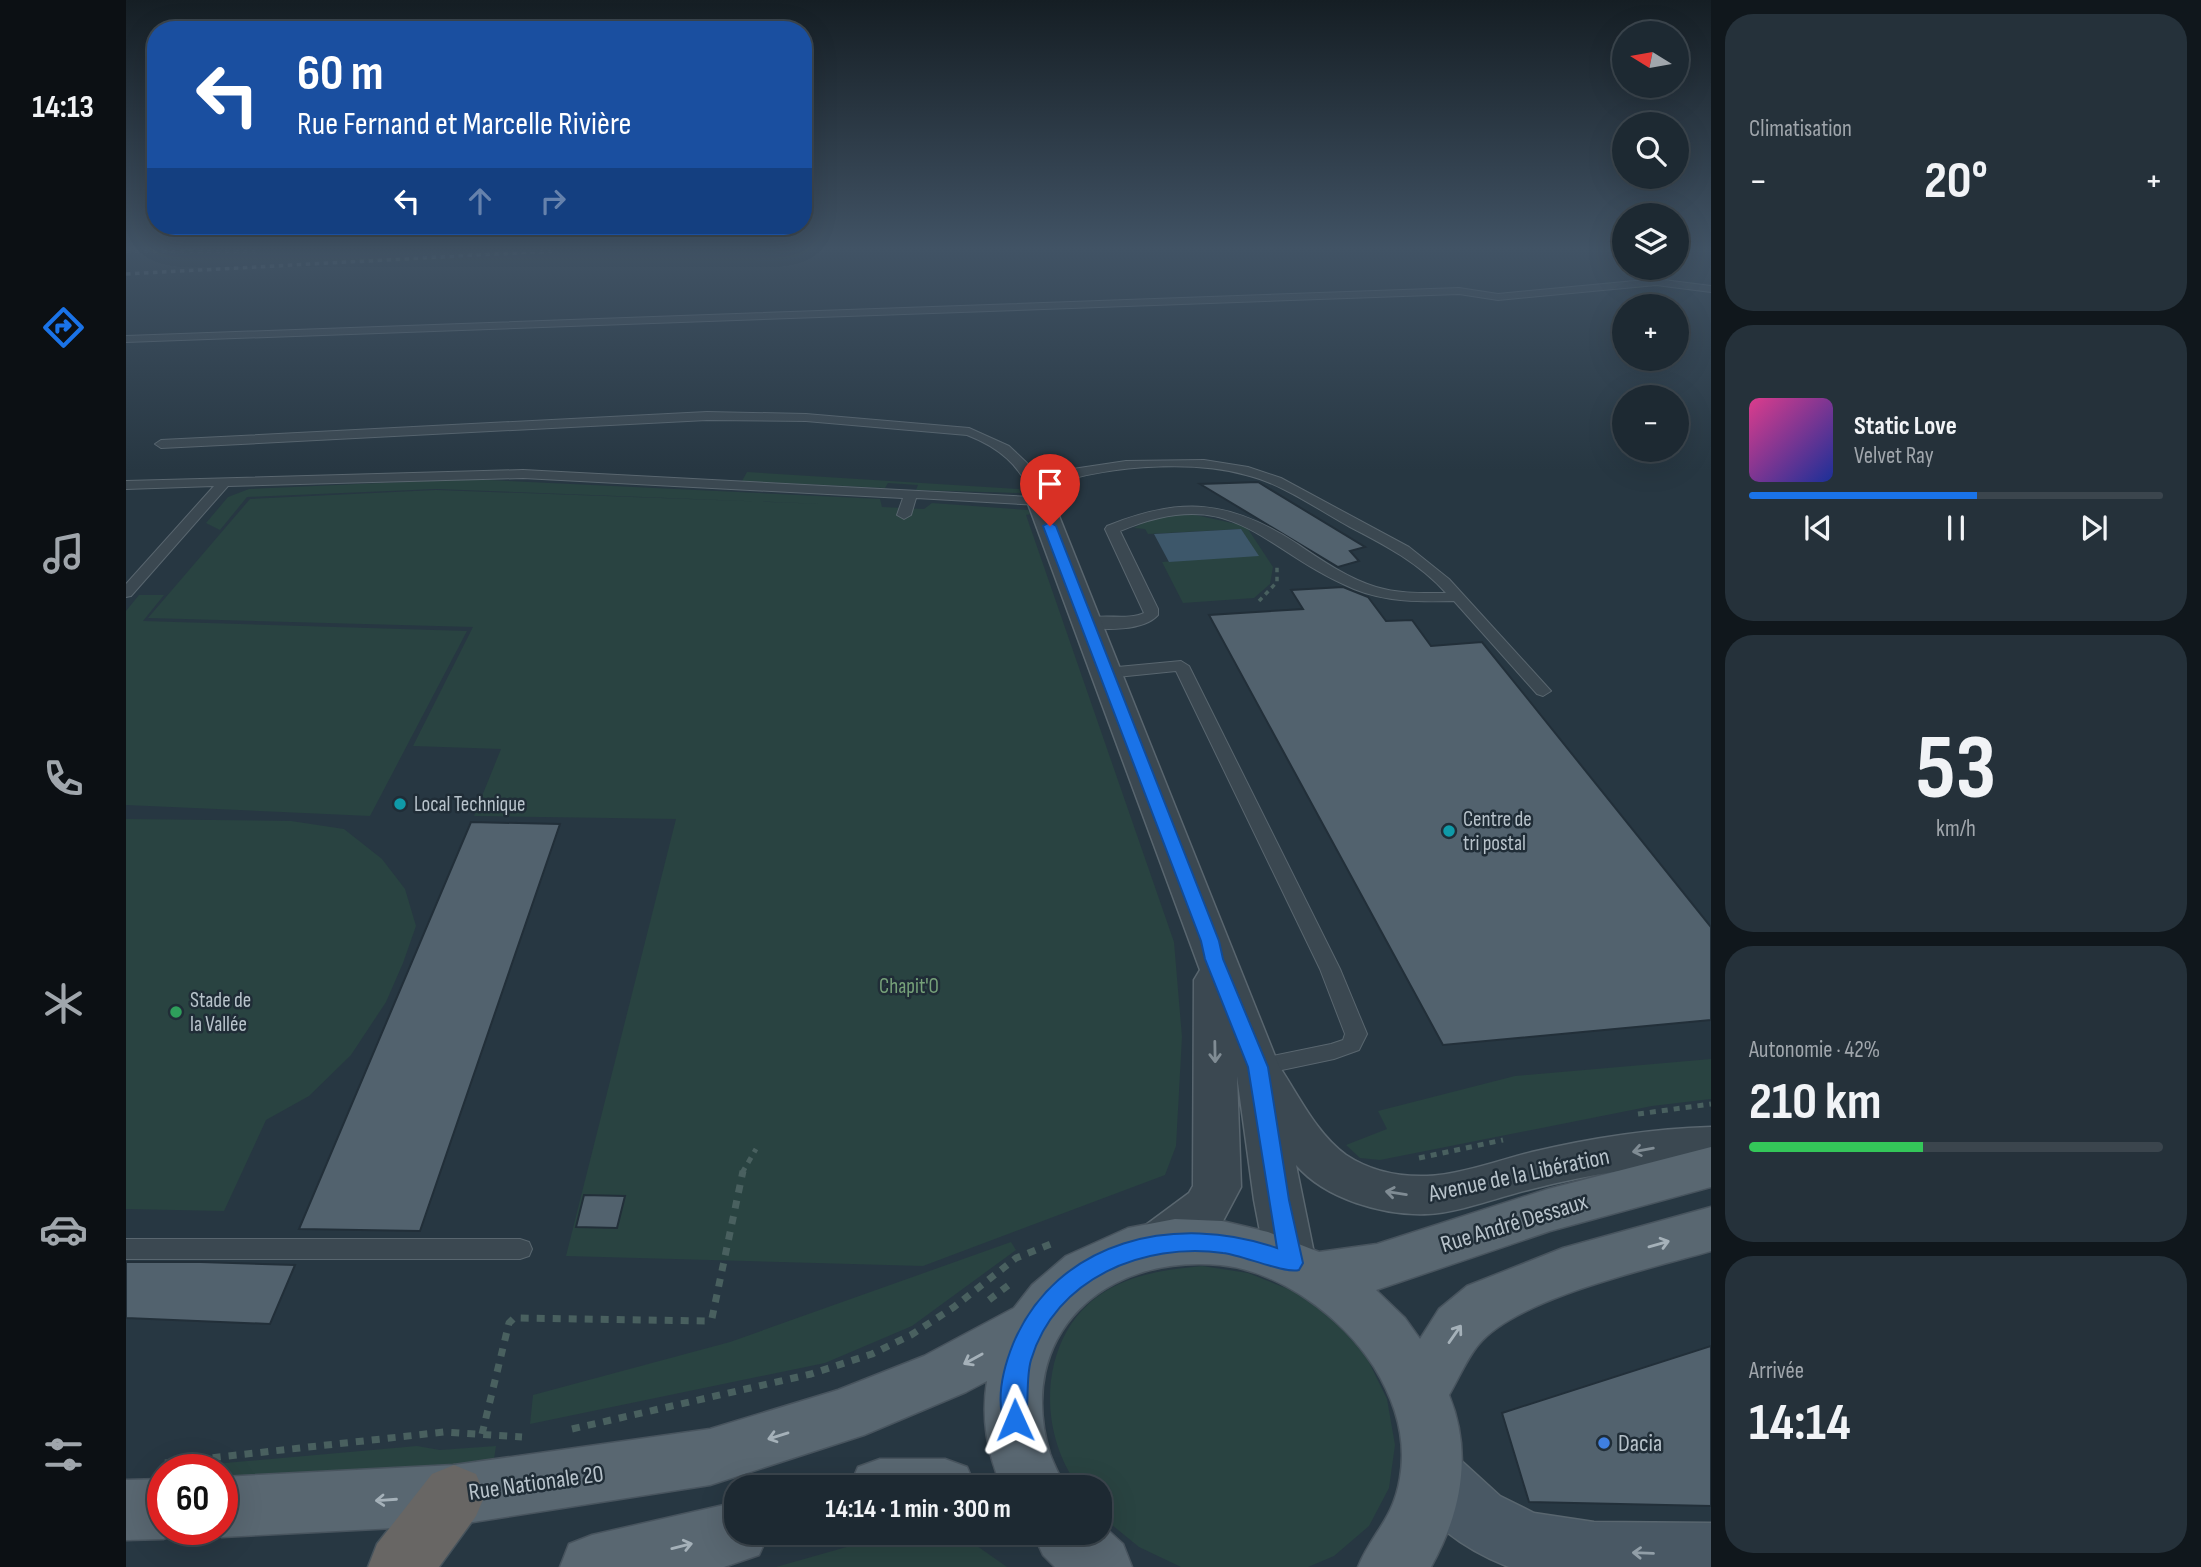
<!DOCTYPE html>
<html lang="fr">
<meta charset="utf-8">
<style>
:root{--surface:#1d2932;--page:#25313a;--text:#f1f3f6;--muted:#a0a6ac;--line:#3b454d;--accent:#1a73e8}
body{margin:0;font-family:"Sofia Sans Condensed",sans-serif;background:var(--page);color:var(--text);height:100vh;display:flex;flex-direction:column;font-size:26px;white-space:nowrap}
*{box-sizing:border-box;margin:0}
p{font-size:23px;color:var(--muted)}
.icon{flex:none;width:38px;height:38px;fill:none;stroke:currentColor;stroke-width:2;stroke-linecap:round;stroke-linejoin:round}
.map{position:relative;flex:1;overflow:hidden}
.details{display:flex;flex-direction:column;gap:14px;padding:14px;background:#10171c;width:490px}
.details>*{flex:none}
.banner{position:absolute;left:21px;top:21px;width:665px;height:214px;border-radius:28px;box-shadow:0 7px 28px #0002,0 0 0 2px var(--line);background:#1a4fa0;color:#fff;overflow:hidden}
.needle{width:46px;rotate:281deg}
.buttons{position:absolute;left:1486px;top:21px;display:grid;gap:14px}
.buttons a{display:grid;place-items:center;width:77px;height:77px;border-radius:50%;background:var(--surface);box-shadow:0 7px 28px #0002,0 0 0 2px var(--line);font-size:35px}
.speed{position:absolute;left:21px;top:1454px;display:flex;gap:14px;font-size:35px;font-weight:700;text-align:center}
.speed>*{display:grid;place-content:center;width:91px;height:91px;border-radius:50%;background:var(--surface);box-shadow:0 7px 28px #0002,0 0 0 2px var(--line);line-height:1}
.speed .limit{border:10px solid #d22;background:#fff;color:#111}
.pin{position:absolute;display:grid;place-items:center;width:60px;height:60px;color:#fff;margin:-72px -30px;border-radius:50% 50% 50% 0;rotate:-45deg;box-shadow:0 0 7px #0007}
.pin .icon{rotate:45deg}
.me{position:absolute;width:77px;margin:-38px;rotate:359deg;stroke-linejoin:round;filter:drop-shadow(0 0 5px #0008)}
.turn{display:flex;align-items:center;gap:24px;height:147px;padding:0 35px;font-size:32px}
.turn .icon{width:91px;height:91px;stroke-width:2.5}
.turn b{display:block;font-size:49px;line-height:60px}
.lanes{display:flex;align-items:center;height:66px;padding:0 35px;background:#0003;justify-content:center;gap:35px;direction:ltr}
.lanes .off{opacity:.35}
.big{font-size:52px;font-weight:700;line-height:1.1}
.details .card{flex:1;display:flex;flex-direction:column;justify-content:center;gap:10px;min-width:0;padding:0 24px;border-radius:28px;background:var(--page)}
.details .dial{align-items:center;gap:0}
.dial b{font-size:91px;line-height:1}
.song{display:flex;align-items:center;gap:21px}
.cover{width:84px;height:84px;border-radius:10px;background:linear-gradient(135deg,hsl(330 70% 55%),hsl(230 70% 35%))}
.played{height:7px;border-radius:4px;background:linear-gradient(90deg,var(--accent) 55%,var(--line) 55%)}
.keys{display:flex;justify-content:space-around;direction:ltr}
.heat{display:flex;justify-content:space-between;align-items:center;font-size:38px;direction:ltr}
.charge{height:10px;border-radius:5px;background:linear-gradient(90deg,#34c759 42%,var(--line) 0)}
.trip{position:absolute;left:598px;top:1475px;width:388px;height:70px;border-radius:28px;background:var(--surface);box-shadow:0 7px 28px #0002,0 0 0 2px var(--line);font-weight:700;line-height:70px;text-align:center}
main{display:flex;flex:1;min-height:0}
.tabs{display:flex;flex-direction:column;width:126px;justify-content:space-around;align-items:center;background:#0c1014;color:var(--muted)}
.tabs .icon{width:49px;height:49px}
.tabs .selected{color:var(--accent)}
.tabs b{font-size:32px;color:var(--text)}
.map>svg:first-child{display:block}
.green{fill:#294341}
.water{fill:#3d576a}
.building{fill:#52626e;stroke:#222f39;stroke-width:2}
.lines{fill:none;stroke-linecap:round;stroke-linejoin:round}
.service-casing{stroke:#59666f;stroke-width:2}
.minor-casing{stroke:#59666f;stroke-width:3}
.secondary-casing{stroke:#59666f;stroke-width:3}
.primary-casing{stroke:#48545e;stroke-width:3}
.trunk-casing{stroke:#46535c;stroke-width:3}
.path-far2{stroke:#49605f;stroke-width:3.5;stroke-dasharray:4.5 4.5;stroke-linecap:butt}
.path-far1{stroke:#49605f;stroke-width:5;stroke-dasharray:6 6;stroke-linecap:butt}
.path{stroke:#49605f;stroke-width:7;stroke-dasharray:8 8;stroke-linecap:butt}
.service{fill:#3b4851;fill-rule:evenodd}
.minor{fill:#3b4851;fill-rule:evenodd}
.secondary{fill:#495864;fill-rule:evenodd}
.primary{fill:#596771;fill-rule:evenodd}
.trunk{fill:#686664;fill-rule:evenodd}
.rail{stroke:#5d6d78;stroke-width:3.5;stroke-dasharray:4.5 4.5;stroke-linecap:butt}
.oneway{stroke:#808c94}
.oneway2{stroke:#a5b1b9}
.oneway3{stroke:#919ea7}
.route{fill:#1a73e8;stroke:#114b97;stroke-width:2}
.culture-dot{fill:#0f9aa8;stroke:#202d37;stroke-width:2.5}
.leisure-dot{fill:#2e9e5b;stroke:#202d37;stroke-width:2.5}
.shop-dot{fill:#3f7fe0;stroke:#202d37;stroke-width:2.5}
.labels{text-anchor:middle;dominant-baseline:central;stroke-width:5;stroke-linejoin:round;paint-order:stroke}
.poi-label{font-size:21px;fill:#b8c3cb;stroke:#202d37;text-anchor:start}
.park-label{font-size:21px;fill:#76a179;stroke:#202d37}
.near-street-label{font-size:24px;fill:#b8c3cb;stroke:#202d37}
.near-poi-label{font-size:24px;fill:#b8c3cb;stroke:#202d37;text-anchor:start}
</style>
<main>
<nav class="tabs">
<b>14:13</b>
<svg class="icon selected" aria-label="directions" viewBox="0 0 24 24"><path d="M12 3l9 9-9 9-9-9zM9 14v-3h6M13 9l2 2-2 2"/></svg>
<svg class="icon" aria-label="music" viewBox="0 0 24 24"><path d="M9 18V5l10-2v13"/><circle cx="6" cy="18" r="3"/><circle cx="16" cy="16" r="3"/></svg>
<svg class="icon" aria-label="phone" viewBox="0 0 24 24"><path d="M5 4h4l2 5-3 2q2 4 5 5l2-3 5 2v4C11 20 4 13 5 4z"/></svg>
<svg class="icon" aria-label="climate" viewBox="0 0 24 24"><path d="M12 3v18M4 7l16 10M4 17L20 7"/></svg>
<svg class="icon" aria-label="car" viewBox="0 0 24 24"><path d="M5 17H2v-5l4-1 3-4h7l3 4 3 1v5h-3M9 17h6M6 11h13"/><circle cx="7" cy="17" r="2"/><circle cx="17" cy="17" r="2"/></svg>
<svg class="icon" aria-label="filters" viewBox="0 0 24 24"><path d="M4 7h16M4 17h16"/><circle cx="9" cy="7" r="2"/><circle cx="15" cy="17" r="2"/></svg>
</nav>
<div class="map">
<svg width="1585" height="1567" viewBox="0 0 1585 1567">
<rect width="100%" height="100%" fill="#273742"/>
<g class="green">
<polygon points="621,472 893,489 895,493 790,490 792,485 762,483 759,488 616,481"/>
<polygon points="343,479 754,499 756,507 798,509 806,503 902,510 905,514 900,515 1048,942 1056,1037 1050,1146 1039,1175 797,1266 440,1256 550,819 348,816 375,749 287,746 347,627 22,618 124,499 310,490 699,504 310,489 121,497 94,530 80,523 102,497 123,489"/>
<path d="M1065,514L1120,526L1147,567L1144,584L1128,598L1057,603L1036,562L1132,555L1115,529L1022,534L1019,529L1008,528C1026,517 1044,515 1065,514Z"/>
<polygon points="13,595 38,595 17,621 341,631 244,816 0,805 0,611"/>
<polygon points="0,819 165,821 218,829 256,859 279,889 290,926 277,963 260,1002 225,1055 183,1096 140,1120 98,1211 0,1209"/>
<polygon points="1585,1059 1585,1099 1526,1106 1254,1160 1234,1158 1220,1145 1261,1129 1252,1111 1389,1076"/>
<polygon points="885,1242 890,1250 786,1326 699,1363 404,1424 407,1395 604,1342"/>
<path d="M1076,1266L1122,1273L1167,1291L1207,1319L1240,1356L1261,1399L1269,1445L1263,1488L1243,1526L1208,1556L1182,1567H1055L1013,1547L975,1516V1488L953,1487C906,1425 914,1319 993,1284C1020,1272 1047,1269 1076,1266Z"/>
<polygon points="291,1446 314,1450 370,1446 367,1466 96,1487 96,1470 75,1470 77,1465"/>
<polygon points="770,1533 821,1533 851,1546 881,1567 650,1567"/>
</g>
<polygon class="water" points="1115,529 1133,556 1043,562 1028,534"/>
<g class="building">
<polygon points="1132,482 1239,547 1224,551 1233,561 1212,567 1074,484"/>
<polygon points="1217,587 1242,597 1260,621 1286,620 1305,646 1356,642 1585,927 1585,1020 1317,1045 1083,615 1177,609 1165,590"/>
<polygon points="345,822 434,824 294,1231 173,1229"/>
<polygon points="458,1195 499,1196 491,1228 450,1227"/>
<polygon points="0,1262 75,1262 169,1265 144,1324 0,1318"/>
<polygon points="1585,1346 1585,1506 1403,1502 1376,1413"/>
</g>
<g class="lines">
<defs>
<g id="service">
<polygon points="1530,279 1585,286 1585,292 1530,285 1372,300 1333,294 0,342 0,336 1333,288 1372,294"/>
<path d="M581,412L680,414L843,428L883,446L901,463L913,481L940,470L1000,461L1078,460L1122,467L1155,478L1283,547L1323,579L1425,691L1417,696L1411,694L1328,601C1294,602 1260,602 1228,589C1134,550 1110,482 994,531L1032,609V615C1018,631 977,631 957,626L954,623C969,610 999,622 1018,613L979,529L981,526C1055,496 1103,500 1170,543C1195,560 1221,578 1250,587C1273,594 1297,593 1320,593C1293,563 1259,545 1224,527C1191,509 1157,484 1120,475C1064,459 970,466 916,489L921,501L914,505L790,498L785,515L778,519L771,515L777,498L397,478L102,486L5,596L0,597V584L88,486L0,489V481L397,470L906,497C895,465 872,447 841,435L680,421L581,420L35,448L29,444L35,440Z"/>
<polygon points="1055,661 1063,666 1214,969 1241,1034 1233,1050 1208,1059 1132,1075 1124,1073 1121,1067 1124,1061 1132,1059 1205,1044 1217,1040 1219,1034 1194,969 1050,671 981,678 973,673 981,668"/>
<polygon points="0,1239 394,1239 403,1242 406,1249 403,1256 394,1259 0,1259"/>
</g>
<path id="minor" d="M914,493L923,495L927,501L1153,1066C1173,1096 1190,1133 1220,1155C1244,1171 1273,1177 1301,1176C1333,1175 1374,1160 1406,1152C1465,1138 1524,1129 1585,1127V1163C1524,1164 1465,1174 1406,1189C1375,1196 1332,1213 1302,1214C1258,1216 1199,1199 1170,1165L1190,1263L1183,1278L1165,1284L1147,1278L1140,1263L1128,1200L1111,1076L1115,1187L1097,1221L1047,1258L1030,1264L1013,1258L1005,1244L1013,1230L1063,1193L1067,1186L1068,980L1074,970L901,501L905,495Z"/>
<path id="secondary" d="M1307,1447L1329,1455L1374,1496L1408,1513L1468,1522L1585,1523V1567H1383C1339,1550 1295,1520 1276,1476L1285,1455Z"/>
<g id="primary">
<path d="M1585,1147V1187L1424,1231L1250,1290L1279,1318L1294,1339L1313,1309L1341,1286L1437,1248L1585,1207V1251C1526,1268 1391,1298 1353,1344C1341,1358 1333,1378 1323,1395C1347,1454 1335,1513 1305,1567H1232C1247,1531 1267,1520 1274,1478C1281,1438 1269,1401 1248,1367C1216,1317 1154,1271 1094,1265C979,1254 888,1334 924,1454C928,1465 934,1476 939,1488H876C861,1452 855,1419 861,1381L840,1392L738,1435L584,1485L328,1525L96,1537L77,1530H96V1477L328,1465L584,1429L712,1390L798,1356L888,1308L906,1285L940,1256L1002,1228L1049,1219L1096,1221L1142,1232L1193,1252L1251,1244L1422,1189Z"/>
<polygon points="754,1459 819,1459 841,1467 850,1488 723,1488 732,1467"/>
<polygon points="37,1479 37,1530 59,1530 37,1539 0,1540 0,1480"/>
<polygon points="611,1502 611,1533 643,1533 633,1555 598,1567 434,1567 443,1544 466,1535"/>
<polygon points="975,1524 997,1544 1006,1567 929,1567 917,1555 907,1533 975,1533"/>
</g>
<polygon id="trunk" points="328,1465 350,1474 359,1495 350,1516 313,1567 242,1567 251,1544 306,1474"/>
</defs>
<use href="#service" class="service-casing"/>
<use href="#minor" class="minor-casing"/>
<use href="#secondary" class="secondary-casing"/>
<use href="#primary" class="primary-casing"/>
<use href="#trunk" class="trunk-casing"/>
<polyline class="path-far2" points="1133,601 1151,582 1151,564"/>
<g class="path-far1">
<polyline points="1512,1114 1585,1104"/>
<polyline points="1293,1158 1377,1140"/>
<polyline points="616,1173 630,1149"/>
</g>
<g class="path">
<polyline points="863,1300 884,1284"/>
<polyline points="446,1429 685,1374 746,1354 785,1335 828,1307 890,1258 930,1242"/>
<polyline points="356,1434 383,1323 388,1318 579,1321 586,1318 617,1171"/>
<polyline points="39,1463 318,1432 396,1437"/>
</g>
<use href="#service" class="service"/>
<use href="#minor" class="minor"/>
<use href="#secondary" class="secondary"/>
<use href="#primary" class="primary"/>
<use href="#trunk" class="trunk"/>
<g class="rail">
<polyline points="0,251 129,251"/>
<polyline points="0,274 426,251"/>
</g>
</g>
<defs><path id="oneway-shaft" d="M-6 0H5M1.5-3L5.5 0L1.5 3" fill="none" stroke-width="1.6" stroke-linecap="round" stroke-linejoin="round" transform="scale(1.75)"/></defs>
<g class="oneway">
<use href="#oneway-shaft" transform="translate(1089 1052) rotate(89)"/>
<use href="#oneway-shaft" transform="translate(1517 1150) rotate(170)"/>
<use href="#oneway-shaft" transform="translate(1270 1193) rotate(-171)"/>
</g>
<g class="oneway2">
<use href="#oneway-shaft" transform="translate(1533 1244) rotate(-16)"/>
<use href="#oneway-shaft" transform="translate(1329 1334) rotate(-55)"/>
<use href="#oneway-shaft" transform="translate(847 1359) rotate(151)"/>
<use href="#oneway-shaft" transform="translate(652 1436) rotate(163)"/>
<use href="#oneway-shaft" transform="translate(260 1500) rotate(176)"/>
<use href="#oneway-shaft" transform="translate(556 1546) rotate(-14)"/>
</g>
<use class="oneway3" href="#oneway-shaft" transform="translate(1517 1553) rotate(-178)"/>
<linearGradient id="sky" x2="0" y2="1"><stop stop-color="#151e24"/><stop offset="0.53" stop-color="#415365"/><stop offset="1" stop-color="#415365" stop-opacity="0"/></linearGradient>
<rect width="1585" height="470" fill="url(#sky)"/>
<path class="route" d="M924,522L930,526L1093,941L1097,959L1142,1067L1163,1200L1177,1263L1173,1270C1159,1274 1116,1255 1097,1253C1018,1242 929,1278 905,1360C899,1380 904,1413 898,1428L889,1431L880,1428C869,1402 877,1369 887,1344C931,1239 1050,1213 1151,1248L1122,1067L1079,959L1075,941L917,526Z"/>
<g class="culture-dot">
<circle cx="274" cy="804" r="7"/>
<circle cx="1323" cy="831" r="7"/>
</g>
<circle class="leisure-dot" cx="50" cy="1012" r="7"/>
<circle class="shop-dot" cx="1478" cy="1443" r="7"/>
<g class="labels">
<g class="poi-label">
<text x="288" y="804">Local Technique</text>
<text x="1337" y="819">Centre de<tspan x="1337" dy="24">tri postal</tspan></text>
<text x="64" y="1000">Stade de<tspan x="64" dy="24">la Vallée</tspan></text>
</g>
<g class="park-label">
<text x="783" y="986">Chapit'O</text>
</g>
<g class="near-street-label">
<text transform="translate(1393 1175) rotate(-12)">Avenue de la Libération</text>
<text transform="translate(1388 1223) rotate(-17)">Rue André Dessaux</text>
<text transform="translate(410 1483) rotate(-8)">Rue Nationale 20</text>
</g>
<g class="near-poi-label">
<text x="1492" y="1443">Dacia</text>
</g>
</g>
</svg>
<div class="buttons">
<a><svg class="needle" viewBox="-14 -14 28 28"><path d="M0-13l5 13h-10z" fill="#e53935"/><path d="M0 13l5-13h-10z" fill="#a0a6ac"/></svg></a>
<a><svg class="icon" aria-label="search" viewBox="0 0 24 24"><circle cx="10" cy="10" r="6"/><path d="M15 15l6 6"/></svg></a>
<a><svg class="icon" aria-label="layers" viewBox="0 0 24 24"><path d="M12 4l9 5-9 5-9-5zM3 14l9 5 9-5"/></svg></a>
<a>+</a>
<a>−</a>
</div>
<div class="speed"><div class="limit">60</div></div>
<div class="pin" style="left:924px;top:526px;background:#d93025"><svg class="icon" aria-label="arrive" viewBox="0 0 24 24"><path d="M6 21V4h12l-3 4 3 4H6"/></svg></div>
<svg class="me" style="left:889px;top:1420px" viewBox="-20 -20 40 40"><path d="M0-17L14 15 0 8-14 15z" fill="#1a73e8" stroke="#fff" stroke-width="4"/></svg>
<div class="trip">14:14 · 1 min · 300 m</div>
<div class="banner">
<div class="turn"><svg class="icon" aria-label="left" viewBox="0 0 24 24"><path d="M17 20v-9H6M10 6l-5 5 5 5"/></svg><div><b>60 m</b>Rue Fernand et Marcelle Rivière</div></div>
<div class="lanes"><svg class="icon" aria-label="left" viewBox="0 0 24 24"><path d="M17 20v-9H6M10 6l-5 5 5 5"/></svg><svg class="icon off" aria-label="ahead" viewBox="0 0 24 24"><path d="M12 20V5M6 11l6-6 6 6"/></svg><svg class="icon off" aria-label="right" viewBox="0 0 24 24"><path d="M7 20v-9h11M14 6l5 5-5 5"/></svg></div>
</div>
</div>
<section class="details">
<div class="card"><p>Climatisation</p>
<div class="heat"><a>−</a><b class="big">20°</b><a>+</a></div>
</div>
<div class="card">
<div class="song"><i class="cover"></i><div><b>Static Love</b><p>Velvet Ray</p></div></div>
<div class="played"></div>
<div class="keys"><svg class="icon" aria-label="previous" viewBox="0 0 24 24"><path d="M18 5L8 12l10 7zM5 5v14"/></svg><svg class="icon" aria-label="pause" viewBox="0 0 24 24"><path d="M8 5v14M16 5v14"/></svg><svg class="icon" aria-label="next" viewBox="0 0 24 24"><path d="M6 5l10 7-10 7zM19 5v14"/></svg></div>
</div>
<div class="card dial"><b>53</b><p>km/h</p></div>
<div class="card"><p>Autonomie · 42%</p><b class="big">210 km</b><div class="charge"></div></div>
<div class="card"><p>Arrivée</p><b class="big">14:14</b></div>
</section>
</main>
